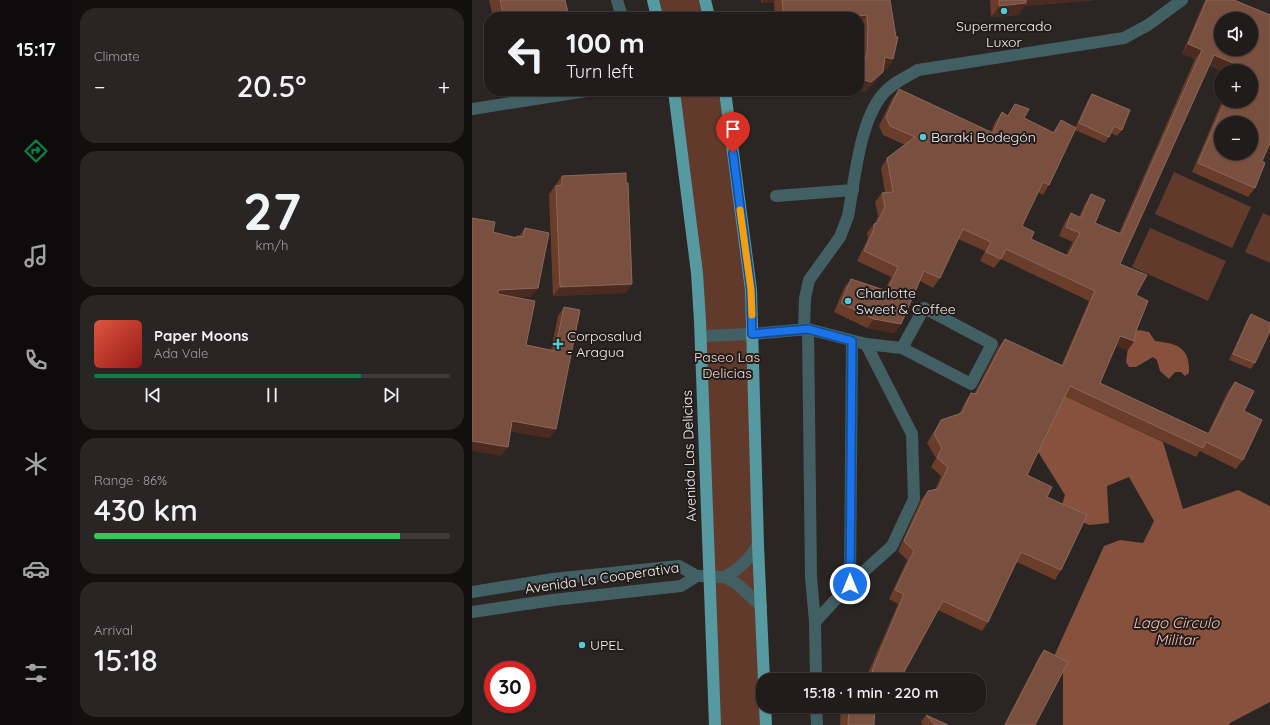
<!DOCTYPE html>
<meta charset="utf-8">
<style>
:root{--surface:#201c1b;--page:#282524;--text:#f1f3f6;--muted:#a2a1a3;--line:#3d3a3a;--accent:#0b8043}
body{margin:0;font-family:Quicksand,sans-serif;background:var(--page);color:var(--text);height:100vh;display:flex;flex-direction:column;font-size:15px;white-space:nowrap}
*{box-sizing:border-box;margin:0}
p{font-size:13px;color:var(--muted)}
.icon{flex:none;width:22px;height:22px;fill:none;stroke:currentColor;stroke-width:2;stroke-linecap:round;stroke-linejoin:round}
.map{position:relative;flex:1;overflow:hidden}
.drawer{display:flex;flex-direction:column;gap:8px;padding:8px;background:#120f0f;width:400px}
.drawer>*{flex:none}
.top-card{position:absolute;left:12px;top:12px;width:380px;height:84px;border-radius:16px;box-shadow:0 1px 3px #0004,0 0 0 1px var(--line);background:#201c1b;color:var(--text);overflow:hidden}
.buttons{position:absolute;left:742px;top:12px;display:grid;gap:8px}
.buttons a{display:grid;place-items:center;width:44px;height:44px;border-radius:50%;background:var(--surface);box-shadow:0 1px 3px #0004,0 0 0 1px var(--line);font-size:20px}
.speed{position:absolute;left:12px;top:661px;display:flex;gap:8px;font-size:20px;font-weight:700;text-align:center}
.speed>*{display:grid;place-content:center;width:52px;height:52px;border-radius:50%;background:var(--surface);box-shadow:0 1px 3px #0004,0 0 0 1px var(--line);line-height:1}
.speed .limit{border:6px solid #d22;background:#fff;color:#111}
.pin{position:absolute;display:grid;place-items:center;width:34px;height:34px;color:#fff;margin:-41px -17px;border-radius:50% 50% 50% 0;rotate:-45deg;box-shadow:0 0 4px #0007}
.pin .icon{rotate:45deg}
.me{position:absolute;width:44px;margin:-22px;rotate:0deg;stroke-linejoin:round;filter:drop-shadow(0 0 3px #0008)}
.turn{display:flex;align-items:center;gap:14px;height:84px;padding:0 16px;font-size:18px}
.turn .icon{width:52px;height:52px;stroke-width:2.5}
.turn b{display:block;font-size:28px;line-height:34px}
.big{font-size:30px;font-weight:600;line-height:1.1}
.drawer .tile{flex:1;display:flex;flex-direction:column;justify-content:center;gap:6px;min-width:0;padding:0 14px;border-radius:16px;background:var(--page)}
.drawer .dial{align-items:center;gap:0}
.dial b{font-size:52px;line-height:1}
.song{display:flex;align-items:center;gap:12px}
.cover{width:48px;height:48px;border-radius:6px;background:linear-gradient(135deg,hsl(10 70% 55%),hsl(0 70% 35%))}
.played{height:4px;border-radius:2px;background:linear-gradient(90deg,var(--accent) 75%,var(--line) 75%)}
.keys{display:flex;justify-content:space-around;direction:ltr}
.heat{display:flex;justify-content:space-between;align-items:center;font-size:22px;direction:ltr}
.charge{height:6px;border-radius:3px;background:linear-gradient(90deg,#34c759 86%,var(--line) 0)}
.trip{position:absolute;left:284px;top:673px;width:230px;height:40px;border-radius:16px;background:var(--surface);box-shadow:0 1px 3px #0004,0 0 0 1px var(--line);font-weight:600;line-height:40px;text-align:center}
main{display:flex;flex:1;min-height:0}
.dock{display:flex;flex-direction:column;width:72px;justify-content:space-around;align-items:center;background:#0d0b0b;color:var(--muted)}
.dock .icon{width:28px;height:28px}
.dock .current{color:var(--accent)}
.dock b{font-size:18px;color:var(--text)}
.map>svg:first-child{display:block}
.green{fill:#613a2c}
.water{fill:#88513e}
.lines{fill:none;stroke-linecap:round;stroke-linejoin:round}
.minor{stroke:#426063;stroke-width:12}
.primary{stroke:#5799a0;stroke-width:12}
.wall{fill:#6a3c2a;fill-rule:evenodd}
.shaded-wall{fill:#4b2b1f}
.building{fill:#794f3f;stroke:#8c685b;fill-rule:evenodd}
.route-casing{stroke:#114b97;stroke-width:10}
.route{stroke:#1a73e8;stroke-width:7}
.slow{stroke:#f59e0b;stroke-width:7}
.poi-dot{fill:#52cbd8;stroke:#211c1b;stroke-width:1.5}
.labels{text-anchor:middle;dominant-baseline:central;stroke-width:4;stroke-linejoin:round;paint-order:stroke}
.poi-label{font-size:14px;fill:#f4f0ef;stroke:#211c1b;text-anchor:start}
.park-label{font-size:14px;fill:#fad7ca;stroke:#211c1b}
.street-label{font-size:14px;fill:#f4f0ef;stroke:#211c1b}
.water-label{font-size:15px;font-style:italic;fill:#f8c4b1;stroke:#211c1b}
</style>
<main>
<nav class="dock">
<b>15:17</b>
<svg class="icon current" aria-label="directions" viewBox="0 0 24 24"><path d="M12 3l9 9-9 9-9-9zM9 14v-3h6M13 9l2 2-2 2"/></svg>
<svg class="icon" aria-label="music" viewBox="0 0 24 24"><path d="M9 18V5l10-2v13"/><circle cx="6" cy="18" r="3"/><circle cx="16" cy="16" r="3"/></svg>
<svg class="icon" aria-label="phone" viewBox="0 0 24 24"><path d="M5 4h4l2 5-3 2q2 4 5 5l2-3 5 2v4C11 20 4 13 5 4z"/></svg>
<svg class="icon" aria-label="climate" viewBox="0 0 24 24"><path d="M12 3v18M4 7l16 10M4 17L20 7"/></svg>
<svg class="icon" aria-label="car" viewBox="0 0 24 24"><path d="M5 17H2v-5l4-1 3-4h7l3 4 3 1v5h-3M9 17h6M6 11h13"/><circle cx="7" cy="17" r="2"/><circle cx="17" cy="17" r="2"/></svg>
<svg class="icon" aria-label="filters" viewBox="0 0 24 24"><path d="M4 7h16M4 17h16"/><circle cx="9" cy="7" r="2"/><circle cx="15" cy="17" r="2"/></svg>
</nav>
<section class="drawer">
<div class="tile"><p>Climate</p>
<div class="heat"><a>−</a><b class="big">20.5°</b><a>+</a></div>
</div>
<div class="tile dial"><b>27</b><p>km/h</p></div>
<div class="tile">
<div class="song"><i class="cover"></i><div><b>Paper Moons</b><p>Ada Vale</p></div></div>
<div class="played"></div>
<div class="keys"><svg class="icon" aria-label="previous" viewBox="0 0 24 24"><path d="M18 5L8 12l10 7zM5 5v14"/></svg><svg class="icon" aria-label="pause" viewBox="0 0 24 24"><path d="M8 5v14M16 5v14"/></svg><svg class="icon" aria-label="next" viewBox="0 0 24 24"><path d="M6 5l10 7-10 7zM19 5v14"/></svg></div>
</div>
<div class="tile"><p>Range · 86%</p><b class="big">430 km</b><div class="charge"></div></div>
<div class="tile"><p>Arrival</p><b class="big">15:18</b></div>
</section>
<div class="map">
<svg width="798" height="725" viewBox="0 0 798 725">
<rect width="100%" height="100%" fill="#2b2624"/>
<g class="green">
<polygon points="181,0 233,0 237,17 185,17"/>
<polygon points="202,91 253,91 279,290 291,706 294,725 243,725 230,380"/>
<polygon points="702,172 779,207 760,248 683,214"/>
<polygon points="791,213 798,216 798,263 773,252"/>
<polygon points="678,228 754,261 736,301 660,267"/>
</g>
<g class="water">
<path d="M667,330L677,332L683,341C706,344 718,347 717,373L713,376L709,372H703L697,379L688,371L685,360L681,357L664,367H657L654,362L656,348L660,345L661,332Z"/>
<polygon points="591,395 691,442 711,509 766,490 798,506 798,702 758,723 757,725 591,725 591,669 579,663 632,546 648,540 671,543 682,521 657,477 635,486 637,523 617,525 588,511 593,495 565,450"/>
</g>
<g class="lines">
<g class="minor">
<polyline points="145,0 150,17"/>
<polyline points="0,109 114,91"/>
<polyline points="304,196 381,190"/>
<path d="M332,329L333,298L337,280L368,237L376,216C383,180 387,122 411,94C420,83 434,77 446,70L652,38L676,25L710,0"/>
<polyline points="336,329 339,577 343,622 378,584 420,546 442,499 440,434 394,344"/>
<polyline points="229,336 280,334 336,329 394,344 430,348 499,384 520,344 452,308 430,348"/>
<polyline points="227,576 253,577 264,583 289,606"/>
<path d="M253,577C267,569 278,559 286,545"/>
<polyline points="378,584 380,341"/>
<polyline points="0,592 81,579 207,566 225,576 209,586 81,600 0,612"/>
<polyline points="343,622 344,680"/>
<polyline points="344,706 345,725"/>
</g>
<g class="primary">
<polyline points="181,0 185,17"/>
<polyline points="233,0 237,17"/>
<polyline points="202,91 225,273 228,321 243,725"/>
<polyline points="253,91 279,290 286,545 292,680"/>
<polyline points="293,706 294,725"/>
</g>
</g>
<g class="wall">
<polygon points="17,0 93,0 97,17 21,17"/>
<polygon points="289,0 418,0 421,59 414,70 411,69 403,82 392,92 386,91 387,91 387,67 388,64 389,38 387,17 303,17 302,2 289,3"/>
<polygon points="518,0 624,0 552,6 546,15 519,17"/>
<path d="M733,0H762L798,15V143L790,161L793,163L783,188L776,197L720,172L750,101H779V71H751L737,65L648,264L675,275L664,295L676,301L664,331L662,341L656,350L644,346L628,383L736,433L756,391L763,382L782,391L772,411L790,420L771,460L764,469L728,451L724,457L593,396L555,475L580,487L575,497L615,515L589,570L583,580L545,562L516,622L510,631L466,610L432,672L439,680H393L426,604L417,599L435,560L426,551L449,500L456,491L463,490L469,476L459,467L464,458L455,443L463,430L469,420L487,414L493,402L499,393L502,394L526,348L533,339L589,366L617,301L529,259L522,268L508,261L513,251L486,239L468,278L461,288L448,281L429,324L422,333L395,328L362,312L372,288L379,279L413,290L419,277L385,261L396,238L395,233L402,224L403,223L406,216L403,202L410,193L413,192L409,168L415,158L433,145L411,135L407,126L420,99L427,89L519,132L523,122L530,112L535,116L543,104L557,109L552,118L581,132L589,120L603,128L616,100L620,94L658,110L650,130L645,136L639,133L637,137L633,143L603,130L577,185L571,195L566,192L550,226L562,232L559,239L594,255L601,242L587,236L593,222L599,213L607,217L613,204L619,194L633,200L623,223L647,233L723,59L710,54ZM749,19H779V49H749ZM749,123H779V153H749Z"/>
<polygon points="90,176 154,293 81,296 77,194"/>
<polygon points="53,228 59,297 43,297 54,345 79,350 86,316 92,307 84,429 77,438 38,431 29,456 21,232 44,237 45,236 47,236"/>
<polygon points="779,314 783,363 779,369 757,360 775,320"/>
<polygon points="572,650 563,725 532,725 567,657"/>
<polygon points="369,706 403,706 402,725 368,725"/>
<polygon points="441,706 452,706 449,710"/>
<polygon points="454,715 476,725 451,725 449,722"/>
</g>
<g class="shaded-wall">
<polygon points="291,0 303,0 302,2 289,3"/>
<polygon points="550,0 624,0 552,6 546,15 519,17 527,6"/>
<polygon points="395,15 387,26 387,17 378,17"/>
<polygon points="716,44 730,50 723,59 710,54"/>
<polygon points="742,55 768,66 764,71 751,71 735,64"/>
<polygon points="413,57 421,59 414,70 406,68"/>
<polygon points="411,72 403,82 392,92 386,91 387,91 387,80 388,79"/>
<polygon points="160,284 154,293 81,296 88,287"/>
<polygon points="66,288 59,297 20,298 26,290"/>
<polygon points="402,319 429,324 422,333 395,328"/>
<polygon points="648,336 662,341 656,350 642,346"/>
<polygon points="40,421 84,429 77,438 34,430"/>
<polygon points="0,441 36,447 29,456 0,451"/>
</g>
<g class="building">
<polygon points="28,0 93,0 97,17 32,17"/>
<polygon points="310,0 418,0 424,37 426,37 421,59 413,57 411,72 399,82 388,79 395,53 396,28 395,15 378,17 312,17"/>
<polygon points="527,0 554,0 554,3 527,6"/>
<path d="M735,0H762L798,15V143L790,161L793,163L783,188L726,163L753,101H779V71H766L768,66L742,55L648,264L675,275L664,295L676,301L664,331L662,341L648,336L628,383L737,434L763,382L782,391L772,411L790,420L771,460L734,442L731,448L598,386L555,475L580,487L575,497L615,515L589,570L549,552L516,622L471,601L432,672L439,680H416L400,671L432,594L423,590L442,551L432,541L456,491L466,489L476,467L465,458L470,448L462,434L469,420L490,413L499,393L504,394L533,339L591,366L623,291L534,249L529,259L514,252L519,242L491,229L468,278L452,271L429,324L402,319L369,303L379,279L415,291L426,267L392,251L402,229V224L405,223L413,207L410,193L421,192L415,158L443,137L418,126L414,117L427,89L521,133L530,112L536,116L543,104L557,109L552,118L582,133L589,120L604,128L577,185L571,182L550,226L562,232L559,239L596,256L608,233L594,227L599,213L609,218L619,194L633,200L623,223L649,234L730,50L716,44ZM749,19H779V49H749ZM749,123H779V153H749Z"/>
<polygon points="620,94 658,110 650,130 642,126 637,137 607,123"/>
<polygon points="154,173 154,183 156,183 160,284 88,287 84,186 90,185 90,176"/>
<polygon points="0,218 23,222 21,232 44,238 45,236 51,237 53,228 77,233 66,288 26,290 26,294 63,301 54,345 83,351 92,307 108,310 84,429 40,421 36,447 0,441"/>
<polygon points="779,314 798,323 798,331 783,363 761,354"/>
<polygon points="572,650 596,662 563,725 533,725"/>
<polygon points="377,706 403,706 402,725 376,725"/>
<polygon points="454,715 476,725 463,725"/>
</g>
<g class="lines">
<defs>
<polyline id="route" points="261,153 279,290 280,334 336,329 380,341 378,584"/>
</defs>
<use href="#route" class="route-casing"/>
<use href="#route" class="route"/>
<polyline class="slow" points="268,210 279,290 280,315"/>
</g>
<g class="poi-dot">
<circle cx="532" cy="11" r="4"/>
<circle cx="451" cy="137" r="4"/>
<circle cx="376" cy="301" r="4"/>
<path d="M84 338h4v4h4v4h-4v4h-4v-4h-4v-4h4z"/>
<circle cx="110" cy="645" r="4"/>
</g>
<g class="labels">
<g class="poi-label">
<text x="532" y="26" text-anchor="middle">Supermercado<tspan x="532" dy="16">Luxor</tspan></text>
<text x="459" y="137">Baraki Bodegón</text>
<text x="384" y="293">Charlotte<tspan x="384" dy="16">Sweet &amp; Coffee</tspan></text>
<text x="95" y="336">Corposalud<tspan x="95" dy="16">- Aragua</tspan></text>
<text x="118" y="645">UPEL</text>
</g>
<g class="park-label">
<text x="255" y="357">Paseo Las<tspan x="255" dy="16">Delicias</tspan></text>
</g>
<g class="street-label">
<text transform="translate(217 456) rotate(-92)">Avenida Las Delicias</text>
<text transform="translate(130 578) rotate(-8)">Avenida La Cooperativa</text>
</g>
<g class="water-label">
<text x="704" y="622">Lago Circulo<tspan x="704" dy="17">Militar</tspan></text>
</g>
</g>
</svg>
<div class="buttons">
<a><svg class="icon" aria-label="sound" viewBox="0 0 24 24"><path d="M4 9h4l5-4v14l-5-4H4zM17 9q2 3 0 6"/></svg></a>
<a>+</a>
<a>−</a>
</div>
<div class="speed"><div class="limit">30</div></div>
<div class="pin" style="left:261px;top:153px;background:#d93025"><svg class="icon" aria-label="arrive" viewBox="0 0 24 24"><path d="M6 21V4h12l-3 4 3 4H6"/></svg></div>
<svg class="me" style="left:378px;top:584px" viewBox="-20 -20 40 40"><circle r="17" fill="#1a73e8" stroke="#fff" stroke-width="3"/><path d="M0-11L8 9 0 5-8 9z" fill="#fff"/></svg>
<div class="trip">15:18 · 1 min · 220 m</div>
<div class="top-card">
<div class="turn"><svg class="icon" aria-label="left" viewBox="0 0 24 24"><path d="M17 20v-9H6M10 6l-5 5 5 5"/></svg><div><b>100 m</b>Turn left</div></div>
</div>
</div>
</main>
